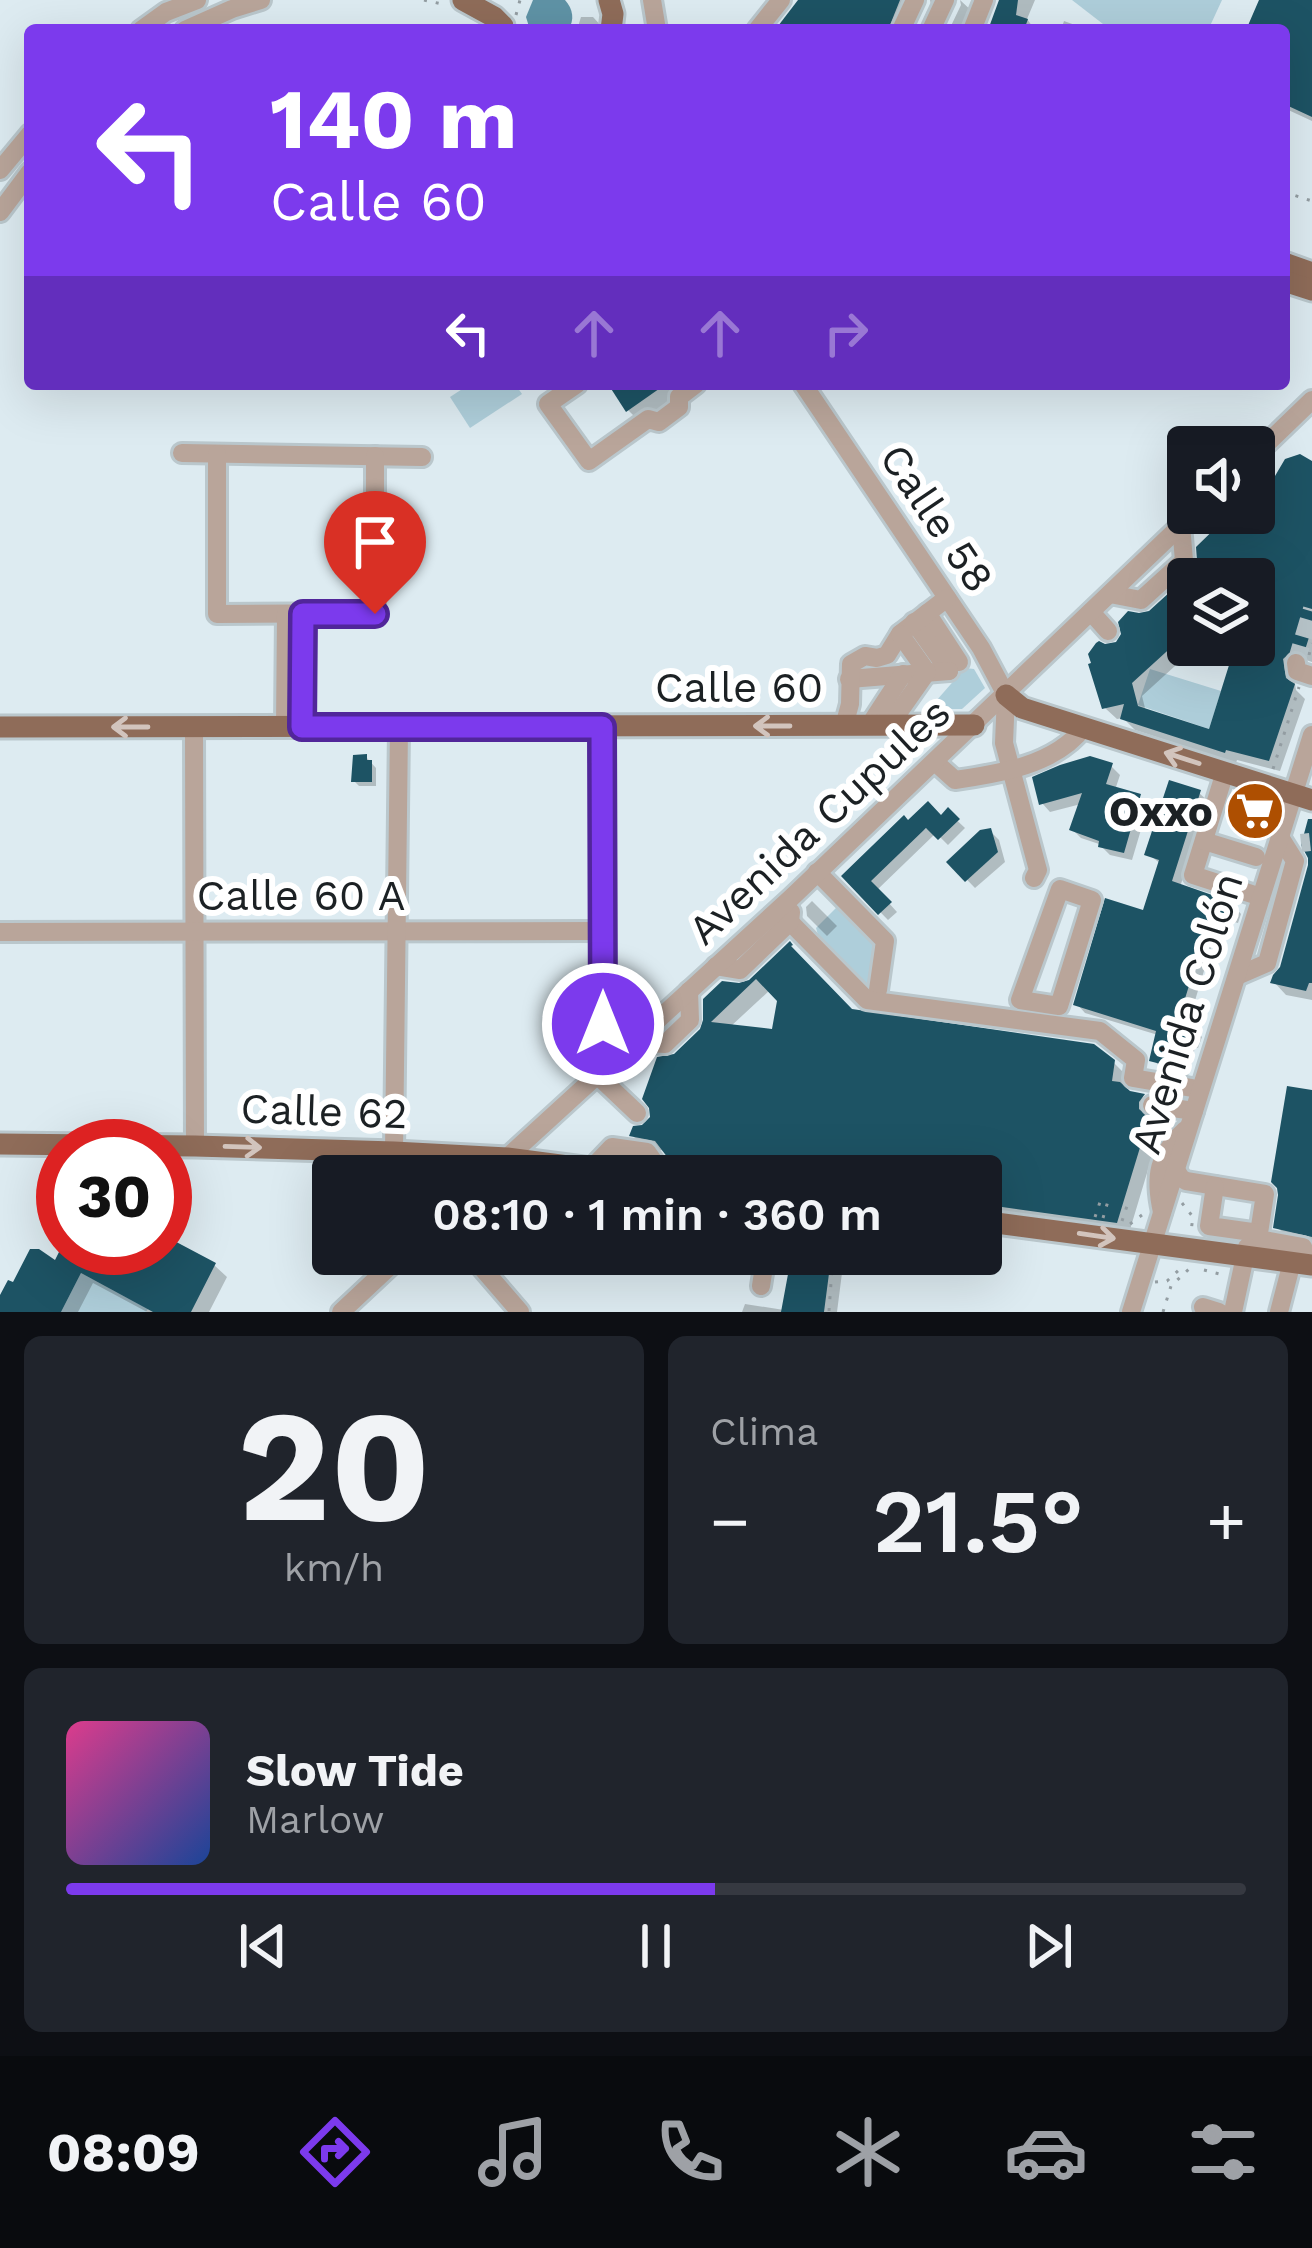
<!DOCTYPE html>
<html lang="es">
<meta charset="utf-8">
<style>
:root{--surface:#171b24;--page:#20242c;--text:#f1f3f6;--muted:#9ea1a6;--line:#363941;--accent:#7c3aed}
body{margin:0;font-family:"Work Sans",sans-serif;background:var(--page);color:var(--text);height:100vh;display:flex;flex-direction:column;font-size:45px;white-space:nowrap}
*{box-sizing:border-box;margin:0}
p{font-size:39px;color:var(--muted)}
.icon{flex:none;width:66px;height:66px;fill:none;stroke:currentColor;stroke-width:2;stroke-linecap:round;stroke-linejoin:round}
.map{position:relative;height:1312px;overflow:hidden}
.details{display:flex;flex-direction:column;gap:24px;padding:24px;background:#0d0f14;flex:1}
.details>*{flex:none}
.guide{position:absolute;left:24px;top:24px;width:1266px;height:366px;border-radius:12px;box-shadow:0 12px 48px #0002;background:#7c3aed;color:#fff;overflow:hidden}
.buttons{position:absolute;left:1167px;top:426px;display:grid;gap:24px}
.buttons a{display:grid;place-items:center;width:108px;height:108px;border-radius:12px;background:var(--surface);box-shadow:0 12px 48px #0002;font-size:60px}
.speed{position:absolute;left:36px;top:1119px;display:flex;gap:24px;font-size:60px;font-weight:700;text-align:center}
.speed>*{display:grid;place-content:center;width:156px;height:156px;border-radius:50%;background:var(--surface);box-shadow:0 12px 48px #0002;line-height:1}
.speed .limit{border:18px solid #d22;background:#fff;color:#111}
.pin{position:absolute;display:grid;place-items:center;width:102px;height:102px;color:#fff;margin:-123px -51px;border-radius:50% 50% 50% 0;rotate:-45deg;box-shadow:0 0 12px #0007}
.pin .icon{rotate:45deg}
.me{position:absolute;width:132px;margin:-66px;rotate:0deg;stroke-linejoin:round;filter:drop-shadow(0 0 9px #0008)}
.turn{display:flex;align-items:center;gap:42px;height:252px;padding:0 48px;font-size:54px}
.turn .icon{width:156px;height:156px;stroke-width:2.5}
.turn b{display:block;font-size:84px;line-height:102px}
.lanes{display:flex;align-items:center;height:114px;padding:0 48px;background:#0003;justify-content:center;gap:60px;direction:ltr}
.lanes .off{opacity:.35}
.big{font-size:90px;font-weight:600;line-height:1.1}
.details .widget{flex:1;display:flex;flex-direction:column;justify-content:center;gap:18px;min-width:0;padding:0 42px;border-radius:18px;background:var(--page)}
.details .dial{align-items:center;gap:0}
.dial b{font-size:156px;line-height:1}
.song{display:flex;align-items:center;gap:36px}
.cover{width:144px;height:144px;border-radius:18px;background:linear-gradient(135deg,hsl(330 70% 55%),hsl(220 70% 35%))}
.played{height:12px;border-radius:6px;background:linear-gradient(90deg,var(--accent) 55%,var(--line) 55%)}
.keys{display:flex;justify-content:space-around;direction:ltr}
.heat{display:flex;justify-content:space-between;align-items:center;font-size:66px;direction:ltr}
.details .tiles{flex:1;display:grid;gap:24px;grid-template-columns:1fr 1fr}
.widget:last-child{grid-column:span 2}
.trip{position:absolute;left:312px;top:1155px;width:690px;height:120px;border-radius:12px;background:var(--surface);box-shadow:0 12px 48px #0002;font-weight:600;line-height:120px;text-align:center}
.dock{display:flex;height:192px;justify-content:space-around;align-items:center;background:#090b0e;color:var(--muted)}
.dock .icon{width:84px;height:84px}
.dock .on{color:var(--accent)}
.dock b{font-size:54px;color:var(--text)}
.map>svg:first-child{display:block}
.green{fill:#aeceda}
.water{fill:#5f93a6}
.shadow{fill:#0003;fill-rule:evenodd}
.building{fill:#1d5364;fill-rule:evenodd}
.lines{fill:none;stroke-linecap:round;stroke-linejoin:round}
.minor-tunnel{stroke:#b6c3c8;stroke-width:18;stroke-dasharray:18 9;stroke-linecap:butt}
.minor-casing{stroke:#bac7cc;stroke-width:24}
.major-casing{stroke:#bac7cc;stroke-width:27}
.path{stroke:#939da2;stroke-width:3;stroke-dasharray:3 9;stroke-linecap:butt}
.minor{stroke:#b9a59a;stroke-width:18}
.major{stroke:#8f6c59;stroke-width:21}
.oneway{stroke:#d2c4bd}
.route-casing{stroke:#51269a;stroke-width:30}
.route{stroke:#7c3aed;stroke-width:21}
.labels{text-anchor:middle;dominant-baseline:central;stroke-width:12;stroke-linejoin:round;paint-order:stroke}
.street-label{font-size:42px;fill:#1c2124;stroke:#fff}
.poi-label{font-size:42px;font-weight:bold;fill:#1c2124;stroke:#fff;text-anchor:end}
</style>
<div class="map">
<svg width="1312" height="1312" viewBox="0 0 1312 1312">
<rect width="100%" height="100%" fill="#ddebf1"/>
<g class="green">
<polygon points="1072,0 1222,0 1210,26 1205,30 1116,30 1103,24"/>
<polygon points="470,384 515,384 522,394 470,428 450,397"/>
<polygon points="965,668 974,669 985,688 962,709 929,709"/>
<polygon points="1150,669 1221,691 1209,729 1138,705"/>
<polygon points="845,899 885,941 878,990 862,988 819,938 816,928"/>
<polygon points="81,1273 148,1309 146,1312 61,1312"/>
</g>
<path class="water" d="M533,0H565C573,9 575,20 568,30H530L526,17Z"/>
<g class="shadow">
<polygon points="802,0 926,0 916,7 906,30 779,30"/>
<polygon points="930,0 958,0 952,1 936,30 919,30 931,5"/>
<polygon points="960,0 975,14 968,30 949,30 961,5"/>
<polygon points="1002,0 1035,0 1027,19 1035,30 991,30"/>
<polygon points="1263,0 1312,0 1312,121 1284,108 1284,30 1250,30"/>
<polygon points="581,17 593,17 605,30 577,30"/>
<polygon points="1064,21 1089,30 1061,30"/>
<polygon points="617,384 708,384 709,386 647,429 628,410"/>
<polygon points="1312,464 1312,662 1306,660 1293,671 1296,690 1305,699 1280,771 1237,760 1236,763 1135,730 1123,718 1117,719 1105,708 1110,648 1188,580 1188,645 1198,645 1142,696 1146,712 1211,733 1232,663 1234,645 1254,645 1254,579 1189,579 1237,513 1254,513 1254,497 1266,497"/>
<polygon points="366,757 376,768 376,786 359,786 354,781"/>
<polygon points="1111,766 1120,775 1115,790 1139,797 1148,806 1132,860 1110,855 1099,844 1081,838 1072,829 1081,804 1050,812 1042,803"/>
<polygon points="1199,793 1208,801 1180,887 1233,905 1241,914 1238,923 1220,918 1187,1027 1194,1029 1202,1037 1198,1048 1195,1047 1188,1076 1171,1076 1153,1060 1158,1035 1085,1013 1077,1004 1145,913 1161,864 1148,854"/>
<polygon points="948,812 965,828 948,845 936,833 877,890 897,912 888,920 845,876 942,819"/>
<polygon points="990,831 999,840 1005,862 975,888 950,862"/>
<polygon points="1312,832 1312,1000 1286,995 1274,982 1283,968 1311,865"/>
<polygon points="812,901 837,926 827,936 807,916 806,907"/>
<path d="M790,945L851,1012L1113,1062L1126,1075L1124,1089L1128,1094L1144,1097L1155,1108L1150,1115V1124L1159,1133L1129,1233L981,1213V1176H706L686,1173L666,1151L644,1147L632,1135L653,1118L675,1057L703,1031L706,1021ZM770,990L780,1000L775,1033L730,1027Z"/>
<polygon points="1312,1093 1312,1245 1289,1239 1277,1227"/>
<polygon points="165,1240 214,1265 227,1277 209,1312 147,1312 93,1283 78,1312 0,1312 0,1302 14,1286 56,1265 64,1248 165,1248"/>
<polygon points="829,1261 842,1273 837,1312 742,1312 745,1304 784,1310"/>
</g>
<g class="building">
<polygon points="798,0 900,0 888,30 775,30"/>
<polygon points="999,0 1018,0 1016,15 1028,19 1024,30 988,30"/>
<polygon points="1259,0 1312,0 1312,117 1284,104 1284,30 1246,30"/>
<polygon points="608,384 666,384 626,412"/>
<path d="M1300,454L1312,461V628L1304,653L1293,650L1283,659L1286,678L1295,684L1269,761L1226,750L1225,753L1120,719L1124,704L1102,709L1088,664L1091,663L1088,654L1096,643L1099,641L1105,644L1116,642L1121,634L1118,622L1128,611L1139,613L1149,611L1193,571L1197,561L1196,547L1231,513H1254V487L1265,493L1285,459ZM1188,579H1254V645H1230L1226,661L1230,662L1209,729L1138,706L1132,683L1188,632Z"/>
<polygon points="367,754 367,760 372,760 372,782 351,782 353,755"/>
<polygon points="1090,756 1113,763 1106,784 1141,794 1124,853 1098,847 1099,841 1069,830 1082,793 1039,805 1032,777 1060,765"/>
<polygon points="1169,780 1201,790 1172,881 1235,903 1230,917 1212,912 1178,1021 1195,1026 1190,1042 1187,1041 1180,1069 1173,1067 1172,1071 1160,1069 1161,1064 1149,1061 1156,1031 1073,1005 1105,898 1143,910 1159,860 1144,855"/>
<polygon points="928,801 941,815 948,807 960,819 938,840 926,828 871,881 892,902 878,915 841,876 904,815 908,820"/>
<polygon points="1308,819 1312,819 1312,983 1309,983 1306,991 1270,983 1273,975 1280,967 1308,865 1308,858 1301,845"/>
<polygon points="991,828 998,852 965,882 946,862 980,830"/>
<path d="M790,941L793,945L791,946L852,1009L1094,1044L1115,1060L1112,1081L1120,1082L1130,1091L1145,1094L1139,1102V1109L1149,1118L1117,1223L981,1204V1176H773L671,1162L655,1141L629,1136L633,1126L642,1125L650,1117L649,1108L642,1099L657,1057L674,1054L700,1029L703,1020V999L722,981L739,983L749,980ZM756,979L777,1001L772,1029L711,1022Z"/>
<polygon points="1287,1086 1312,1090 1312,1237 1273,1228 1278,1195 1277,1188 1271,1182"/>
<polygon points="165,1236 216,1263 191,1312 153,1312 81,1273 61,1312 0,1312 0,1295 8,1280 13,1282 30,1249 39,1249 55,1260 61,1248 165,1248"/>
<polygon points="813,1255 831,1258 824,1312 781,1312 791,1258 812,1261"/>
</g>
<g class="lines">
<g class="minor-tunnel">
<polyline points="1296,663 1312,609"/>
<polyline points="1301,843 1310,842"/>
</g>
<defs>
<g id="minor">
<polyline points="652,0 657,30"/>
<polyline points="141,30 166,12 197,0"/>
<polyline points="185,30 232,9 261,0"/>
<polyline points="757,30 781,0"/>
<polyline points="901,30 915,0"/>
<polyline points="931,30 945,0"/>
<polyline points="972,30 984,0"/>
<polyline points="0,170 30,134"/>
<polyline points="0,212 30,172"/>
<polyline points="577,384 548,404 589,461 648,419 659,422 679,407 679,397 696,384"/>
<polyline points="803,384 981,648 1006,695 1004,743 1038,870 1034,878"/>
<polyline points="182,453 422,457"/>
<polyline points="217,454 217,614 375,613 375,456"/>
<polyline points="1254,456 1312,400"/>
<polyline points="1110,594 1141,600 1184,561 1181,525"/>
<polyline points="1091,612 1108,631"/>
<polyline points="927,613 959,662"/>
<polyline points="914,622 949,671"/>
<polyline points="1296,663 1297,671 1312,676"/>
<polyline points="849,679 949,671"/>
<polyline points="844,726 850,704 851,664 865,656 877,658 887,655 900,634 947,598"/>
<polyline points="869,726 903,674"/>
<polyline points="889,726 927,672 900,634"/>
<polyline points="194,727 195,1146"/>
<polyline points="285,727 286,614"/>
<polyline points="302,727 303,614"/>
<polyline points="602,727 603,1070"/>
<path d="M935,762L955,780C998,774 1056,765 1084,727"/>
<polyline points="1225,772 1193,875 1261,897"/>
<polyline points="1204,841 1256,857"/>
<polyline points="817,872 885,941 878,990"/>
<polygon points="1060,889 1092,900 1059,1006 1020,1000"/>
<polyline points="790,922 867,1000 1100,1031 1136,1060 1133,1078 1192,1088"/>
<polyline points="0,932 602,931"/>
<polyline points="716,966 740,970 790,922 791,912"/>
<polyline points="1237,976 1267,963 1295,861 1280,837"/>
<polyline points="633,1042 665,1044 690,1020 689,991"/>
<polyline points="597,1075 637,1113"/>
<polyline points="1152,1105 1194,1111"/>
<polyline points="394,1152 399,727"/>
<polyline points="591,1169 612,1147 647,1152 664,1176"/>
<polyline points="1176,1170 1181,1178 1186,1181 1265,1194 1259,1233"/>
<polyline points="487,1176 791,898 1194,513"/>
<polyline points="1215,1186 1209,1226 1259,1233 1258,1239 1303,1247 1310,1264"/>
<path d="M1162,1212C1154,1176 1158,1155 1185,1130"/>
<polyline points="470,1254 520,1312"/>
<polyline points="761,1286 766,1254"/>
<polyline points="1203,1307 1219,1312"/>
<polyline points="341,1312 403,1254"/>
<polyline points="1131,1312 1312,735"/>
<polyline points="1233,1312 1247,1247"/>
<polyline points="1279,1312 1292,1262"/>
</g>
<g id="major">
<polyline points="463,0 494,17 503,26"/>
<polyline points="609,0 613,14 611,30"/>
<polyline points="1284,263 1312,273"/>
<polyline points="1284,281 1312,290"/>
<polyline points="1006,695 1022,708 1312,800"/>
<polyline points="0,727 974,725"/>
<polyline points="0,1144 195,1146 394,1152 507,1158 644,1176"/>
<polyline points="981,1221 1312,1265"/>
</g>
</defs>
<use href="#minor" class="minor-casing"/>
<use href="#major" class="major-casing"/>
<g class="path">
<polyline points="424,0 446,5"/>
<polyline points="516,15 520,0"/>
<polyline points="1284,192 1312,201"/>
<polyline points="1309,655 1312,643"/>
<polyline points="903,745 907,765"/>
<polyline points="1273,769 1299,687"/>
<polyline points="1182,1203 1193,1217 1191,1231"/>
<polyline points="1095,1217 1101,1199"/>
<polyline points="1103,1218 1108,1201"/>
<polyline points="1122,1221 1127,1206"/>
<polyline points="1130,1224 1146,1212"/>
<polyline points="1204,1270 1223,1275"/>
<polyline points="1155,1282 1167,1281 1182,1267"/>
<polyline points="829,1311 833,1254"/>
<polyline points="1163,1312 1171,1286 1189,1269"/>
</g>
<use href="#minor" class="minor"/>
<use href="#major" class="major"/>
</g>
<defs><path id="oneway-shaft" d="M-6 0H5M1.5-3L5.5 0L1.5 3" fill="none" stroke-width="1.6" stroke-linecap="round" stroke-linejoin="round" transform="scale(3)"/></defs>
<g class="oneway">
<use href="#oneway-shaft" transform="translate(772 726) rotate(180)"/>
<use href="#oneway-shaft" transform="translate(130 727) rotate(180)"/>
<use href="#oneway-shaft" transform="translate(1182 758) rotate(-162)"/>
<use href="#oneway-shaft" transform="translate(243 1147) rotate(2)"/>
<use href="#oneway-shaft" transform="translate(1097 1236) rotate(8)"/>
</g>
<g class="lines">
<defs>
<polyline id="route" points="375,614 303,614 302,727 602,727 603,1024"/>
</defs>
<use href="#route" class="route-casing"/>
<use href="#route" class="route"/>
</g>
<defs>
<symbol id="supermarket-disc" viewBox="-11 -11 22 22"><circle r="9.5" fill="#ae4f01" stroke="#fff"/><path d="M-6-5.5h2.5l.6 2H6L4.5 2H-2.5L-4.4-4H-6ZM-1.5 3.2a1.3 1.3 0 1 0 .1 0ZM3 3.2a1.3 1.3 0 1 0 .1 0Z" fill="#fff"/></symbol>
</defs>
<g fill-rule="evenodd">
<use href="#supermarket-disc" x="1222" y="778" width="66" height="66"/>
</g>
<g class="labels">
<g class="street-label">
<text transform="translate(937 518) rotate(56)">Calle 58</text>
<text x="739" y="687">Calle 60</text>
<text transform="translate(819 821) rotate(-43)">Avenida Cupules</text>
<text x="301" y="895">Calle 60 A</text>
<text transform="translate(1187 1013) rotate(-73)">Avenida Colón</text>
<text transform="translate(324 1111) rotate(2)">Calle 62</text>
</g>
<g class="poi-label">
<text x="1213" y="811">Oxxo</text>
</g>
</g>
</svg>
<div class="buttons">
<a><svg class="icon" aria-label="sound" viewBox="0 0 24 24"><path d="M4 9h4l5-4v14l-5-4H4zM17 9q2 3 0 6"/></svg></a>
<a><svg class="icon" aria-label="layers" viewBox="0 0 24 24"><path d="M12 4l9 5-9 5-9-5zM3 14l9 5 9-5"/></svg></a>
</div>
<div class="speed"><div class="limit">30</div></div>
<div class="pin" style="left:375px;top:614px;background:#d93025"><svg class="icon" aria-label="arrive" viewBox="0 0 24 24"><path d="M6 21V4h12l-3 4 3 4H6"/></svg></div>
<svg class="me" style="left:603px;top:1024px" viewBox="-20 -20 40 40"><circle r="17" fill="#7c3aed" stroke="#fff" stroke-width="3"/><path d="M0-11L8 9 0 5-8 9z" fill="#fff"/></svg>
<div class="trip">08:10 · 1 min · 360 m</div>
<div class="guide">
<div class="turn"><svg class="icon" aria-label="left" viewBox="0 0 24 24"><path d="M17 20v-9H6M10 6l-5 5 5 5"/></svg><div><b>140 m</b>Calle 60</div></div>
<div class="lanes"><svg class="icon" aria-label="left" viewBox="0 0 24 24"><path d="M17 20v-9H6M10 6l-5 5 5 5"/></svg><svg class="icon off" aria-label="ahead" viewBox="0 0 24 24"><path d="M12 20V5M6 11l6-6 6 6"/></svg><svg class="icon off" aria-label="ahead" viewBox="0 0 24 24"><path d="M12 20V5M6 11l6-6 6 6"/></svg><svg class="icon off" aria-label="right" viewBox="0 0 24 24"><path d="M7 20v-9h11M14 6l5 5-5 5"/></svg></div>
</div>
</div>
<section class="details">
<div class="tiles">
<div class="widget dial"><b>20</b><p>km/h</p></div>
<div class="widget"><p>Clima</p>
<div class="heat"><a>−</a><b class="big">21.5°</b><a>+</a></div>
</div>
<div class="widget">
<div class="song"><i class="cover"></i><div><b>Slow Tide</b><p>Marlow</p></div></div>
<div class="played"></div>
<div class="keys"><svg class="icon" aria-label="previous" viewBox="0 0 24 24"><path d="M18 5L8 12l10 7zM5 5v14"/></svg><svg class="icon" aria-label="pause" viewBox="0 0 24 24"><path d="M8 5v14M16 5v14"/></svg><svg class="icon" aria-label="next" viewBox="0 0 24 24"><path d="M6 5l10 7-10 7zM19 5v14"/></svg></div>
</div>
</div>
</section>
<nav class="dock">
<b>08:09</b>
<svg class="icon on" aria-label="directions" viewBox="0 0 24 24"><path d="M12 3l9 9-9 9-9-9zM9 14v-3h6M13 9l2 2-2 2"/></svg>
<svg class="icon" aria-label="music" viewBox="0 0 24 24"><path d="M9 18V5l10-2v13"/><circle cx="6" cy="18" r="3"/><circle cx="16" cy="16" r="3"/></svg>
<svg class="icon" aria-label="phone" viewBox="0 0 24 24"><path d="M5 4h4l2 5-3 2q2 4 5 5l2-3 5 2v4C11 20 4 13 5 4z"/></svg>
<svg class="icon" aria-label="climate" viewBox="0 0 24 24"><path d="M12 3v18M4 7l16 10M4 17L20 7"/></svg>
<svg class="icon" aria-label="car" viewBox="0 0 24 24"><path d="M5 17H2v-5l4-1 3-4h7l3 4 3 1v5h-3M9 17h6M6 11h13"/><circle cx="7" cy="17" r="2"/><circle cx="17" cy="17" r="2"/></svg>
<svg class="icon" aria-label="filters" viewBox="0 0 24 24"><path d="M4 7h16M4 17h16"/><circle cx="9" cy="7" r="2"/><circle cx="15" cy="17" r="2"/></svg>
</nav>
